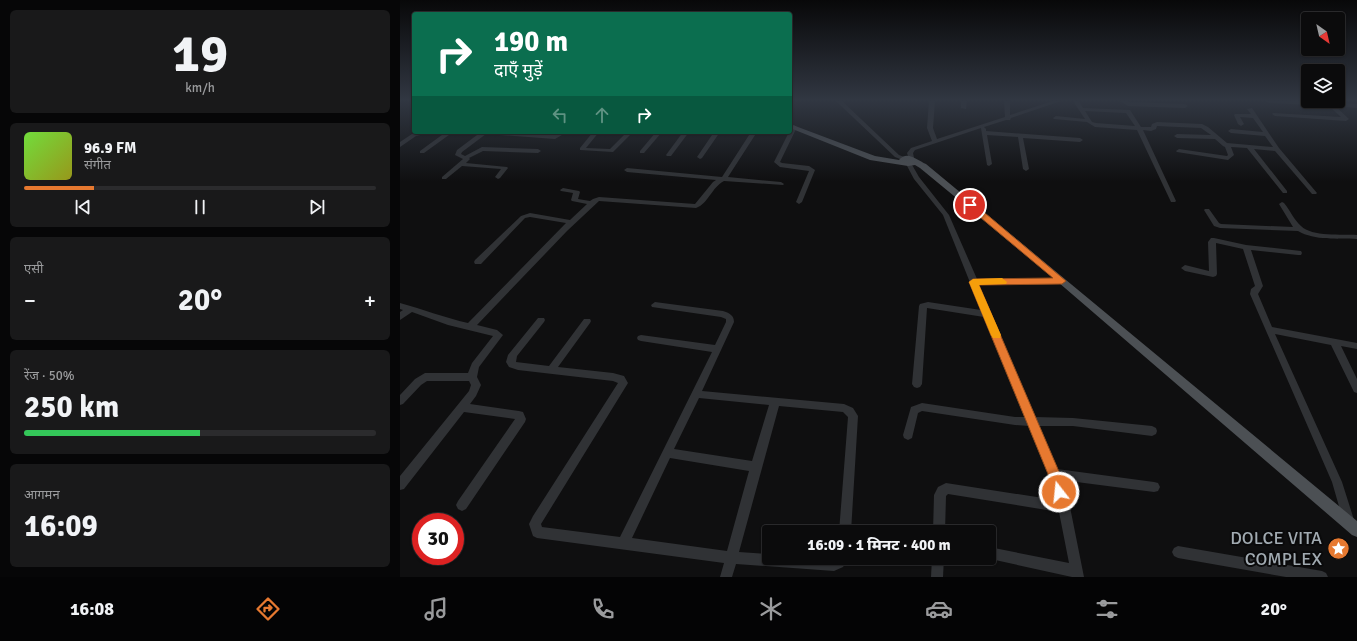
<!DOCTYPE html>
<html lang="hi">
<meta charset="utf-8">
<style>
:root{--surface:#0b0b0c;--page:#19191a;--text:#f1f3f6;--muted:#9a9b9d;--line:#2b2b2d;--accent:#e77930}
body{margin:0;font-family:Signika,"Noto Sans Devanagari",sans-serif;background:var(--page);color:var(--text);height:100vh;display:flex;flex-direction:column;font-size:15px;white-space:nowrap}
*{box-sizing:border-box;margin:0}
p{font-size:13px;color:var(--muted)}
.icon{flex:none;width:22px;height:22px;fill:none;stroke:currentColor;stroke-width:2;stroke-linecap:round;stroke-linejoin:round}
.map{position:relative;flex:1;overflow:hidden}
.side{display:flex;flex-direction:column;gap:10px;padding:10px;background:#060607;width:400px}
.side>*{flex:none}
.banner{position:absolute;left:12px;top:12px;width:380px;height:122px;border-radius:4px;box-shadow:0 1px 3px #0004,0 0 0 1px var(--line);background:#0b6e4f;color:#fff;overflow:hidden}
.needle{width:26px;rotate:146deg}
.buttons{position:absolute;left:901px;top:12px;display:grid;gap:8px}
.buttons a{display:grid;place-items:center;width:44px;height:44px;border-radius:4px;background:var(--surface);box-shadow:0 1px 3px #0004,0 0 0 1px var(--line);font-size:20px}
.speed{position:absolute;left:12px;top:513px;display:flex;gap:8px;font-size:20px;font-weight:700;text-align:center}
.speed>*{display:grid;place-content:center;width:52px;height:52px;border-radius:50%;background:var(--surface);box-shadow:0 1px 3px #0004,0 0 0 1px var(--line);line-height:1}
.speed .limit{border:6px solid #d22;background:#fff;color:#111}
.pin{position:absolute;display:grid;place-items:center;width:34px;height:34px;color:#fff;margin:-17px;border:2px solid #fff;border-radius:50%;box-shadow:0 1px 4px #0007}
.me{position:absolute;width:44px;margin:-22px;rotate:344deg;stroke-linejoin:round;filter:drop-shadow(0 0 3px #0008)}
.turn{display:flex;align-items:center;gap:14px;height:84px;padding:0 16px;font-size:18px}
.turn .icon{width:52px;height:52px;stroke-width:2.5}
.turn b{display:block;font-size:28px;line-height:34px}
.lanes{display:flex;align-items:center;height:38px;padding:0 16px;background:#0003;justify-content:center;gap:20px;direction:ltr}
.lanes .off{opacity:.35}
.big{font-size:30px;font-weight:800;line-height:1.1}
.side .tile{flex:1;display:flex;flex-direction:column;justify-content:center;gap:6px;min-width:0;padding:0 14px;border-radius:6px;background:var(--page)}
.side .dial{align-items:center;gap:0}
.dial b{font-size:52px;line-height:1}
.song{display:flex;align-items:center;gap:12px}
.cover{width:48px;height:48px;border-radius:6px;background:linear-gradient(135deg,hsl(100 70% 55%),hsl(60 70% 35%))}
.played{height:4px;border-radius:2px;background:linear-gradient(90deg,var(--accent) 20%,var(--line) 20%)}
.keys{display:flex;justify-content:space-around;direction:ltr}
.heat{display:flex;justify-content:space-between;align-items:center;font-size:22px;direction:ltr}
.charge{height:6px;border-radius:3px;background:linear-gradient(90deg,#34c759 50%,var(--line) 0)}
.trip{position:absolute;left:362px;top:525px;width:234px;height:40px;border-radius:4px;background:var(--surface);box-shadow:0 1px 3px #0004,0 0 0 1px var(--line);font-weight:800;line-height:40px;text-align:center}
.menu{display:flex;height:64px;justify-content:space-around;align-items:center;background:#040405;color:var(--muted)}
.menu .icon{width:28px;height:28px}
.menu .current{color:var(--accent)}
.menu b{font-size:18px;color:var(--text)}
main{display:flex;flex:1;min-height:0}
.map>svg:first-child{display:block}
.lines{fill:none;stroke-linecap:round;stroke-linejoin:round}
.minor{fill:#303235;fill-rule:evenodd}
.major{fill:#4c5054;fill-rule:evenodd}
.route{fill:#e77930;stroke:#964f1f}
.slow{fill:#f59e0b}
.labels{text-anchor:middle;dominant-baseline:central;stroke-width:4;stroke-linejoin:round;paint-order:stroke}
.near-poi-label{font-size:18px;fill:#a1aab1;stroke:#0a0a0b;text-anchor:end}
</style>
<main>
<section class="side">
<div class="tile dial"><b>19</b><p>km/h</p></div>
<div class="tile">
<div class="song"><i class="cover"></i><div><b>96.9 FM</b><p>संगीत</p></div></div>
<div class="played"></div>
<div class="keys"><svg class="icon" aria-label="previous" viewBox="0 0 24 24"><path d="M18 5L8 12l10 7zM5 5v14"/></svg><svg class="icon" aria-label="pause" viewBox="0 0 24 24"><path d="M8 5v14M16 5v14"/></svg><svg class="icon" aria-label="next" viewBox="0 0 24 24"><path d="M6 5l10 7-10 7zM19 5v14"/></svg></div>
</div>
<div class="tile"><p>एसी</p>
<div class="heat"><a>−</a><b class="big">20°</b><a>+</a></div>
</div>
<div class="tile"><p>रेंज · 50%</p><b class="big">250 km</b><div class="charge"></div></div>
<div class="tile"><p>आगमन</p><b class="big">16:09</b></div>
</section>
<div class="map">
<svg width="957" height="577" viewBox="0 0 957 577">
<rect width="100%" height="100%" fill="#0f0f10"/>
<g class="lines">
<g class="minor">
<polygon points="436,101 442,101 499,155 507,158 507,160 505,161 495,157"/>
<polygon points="529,101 535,101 533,128 537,139 605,117 604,101 610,101 610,115 653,101 661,101 611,118 610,120 606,120 584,127 586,129 586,131 680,138 683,140 680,142 623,138 629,169 626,171 623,169 618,137 587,135 592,164 589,166 587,165 581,128 515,150 513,153 514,158 513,159 509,159 507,153 511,148 532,141 527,128"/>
<polygon points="561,101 567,101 566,109 561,108"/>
<path d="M673,101H679L683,108L730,110L741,127H751L752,124L757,122L802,124L808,127L827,143L873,147L865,136L831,133L828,131L831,129L863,132L853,118L840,117L844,124L841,126L838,124L834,115L835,114H851L847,109L852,108L879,148L917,193L916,194H912L875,151L854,149L887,191V193H883L847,148L831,147L834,155L828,160L777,152L776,151L779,149L827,156L828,155L825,147L823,146L815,139L777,138L774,136L777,134L811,135L801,128L757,126L756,129L751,131L743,130L776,201L775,202H771L737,130L695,127L687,122L654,119L653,118L656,116L685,119ZM685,111L726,113L735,126L696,123L692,122Z"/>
<polygon points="720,101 727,101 729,102 785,104 788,106 785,108 728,106"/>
<polygon points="866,101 896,101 957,104 957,108 935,106 948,118 949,119 946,121 875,116 872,114 873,113 941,117 929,106 869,103"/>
<polygon points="394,125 397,127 380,162 382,163 409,166 415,170 402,202 399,204 396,202 409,171 380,167 374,162 389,132 390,132 391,127"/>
<polygon points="21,132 34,132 16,136 0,147 0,142 12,134"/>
<polygon points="46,132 53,132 24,153 20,153 20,151"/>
<polygon points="81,132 123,132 154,135 160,132 167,132 155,139 86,134 62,152 61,154 65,156 82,147 138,149 141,151 138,153 83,151 69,158 70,159 66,163 107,167 108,168 100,178 98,179 95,177 101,169 62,166 46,179 42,179 42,177 63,159 55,155 57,150"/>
<polygon points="193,132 199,132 186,148 210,149 227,132 233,132 213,152 180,150 180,148"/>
<polygon points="256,132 262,132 244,153 240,153 240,151"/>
<polygon points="283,132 289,132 271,156 267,156 266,155"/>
<polygon points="289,132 320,132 302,158 300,159 297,157 312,135 292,134"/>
<path d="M351,132H357L328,177L381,182L384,184L383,185L324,181C312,187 308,204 296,208L199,201L167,231L77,325L97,330L103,335L79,367L77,377L81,385L76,396L70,404L119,411L123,412L126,419L125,422L66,509L62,511L58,509L56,505L58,501L115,419L64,412L4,489L0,490V476L69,391L71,385L69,381H27L21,385L3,404L0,405V395L15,379L25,373H68L72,363L93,336L48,325L12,312L0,320V312L3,310L0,309V303C23,309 45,318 68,323L166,223L130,217L125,218L81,264H75L74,262L75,260L121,216L130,213L170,220L187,204L172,201L171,200L173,193L161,191L160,190L163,188L179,191L180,192L178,199L190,201L193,199L199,197L295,204L313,182L316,180L227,172L224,170L227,168L322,177Z"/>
<polygon points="509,162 511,163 519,177 549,215 577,279 662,278 666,281 662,284 579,285 635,417 673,418 752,426 756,428 757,431 756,434 752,436 673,426 639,426 657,469 754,482 758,483 760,487 758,491 754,492 661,480 670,507 684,577 672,577 586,558 589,558 589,547 669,563 659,512 548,494 546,496 545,532 533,532 534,495 538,487 546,483 656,500 649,474 629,426 615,425 522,411 518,413 512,438 508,440 504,438 503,435 511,407 522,403 615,417 625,417 584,317 527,308 522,384 520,387 517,388 514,387 512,384 519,306 520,304 528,302 581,310 543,215 514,179 506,164"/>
<path d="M882,202L884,203C890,210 894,220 901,226C912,237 942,234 957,235V239C938,238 915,241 898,231L820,228L814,226L804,210L805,209H809L819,223L821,224L893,227L879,204Z"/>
<polygon points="811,238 814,238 846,245 901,251 902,253 901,255 898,255 851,250 863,286 858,294 872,327 957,343 957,349 941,346 957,379 957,393 954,392 931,345 875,334 942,482 955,523 953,527 949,529 945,527 932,482 850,294 851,289 855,286 843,249 816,243 817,274 816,276 813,277 785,271 781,268 785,265 809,271 808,242"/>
<path d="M255,302L323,311C329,313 334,315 334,322L302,391L444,404L453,408L458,416L451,532H439L448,417L443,412L379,406L339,552L369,554V558H449L443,567L434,571L336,564L332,577H320L324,563L137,538L133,536L129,524L133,516L218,383L213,381L118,370L109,367L106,362L108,355L138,318H144L145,320L144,322L117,356L116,362L149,366L184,319H190L191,321L190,323L158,367L213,373L224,376L228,383L141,524L142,527L220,537L312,352L241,341L238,340L237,338L238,336L241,335L315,345L326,322V319L321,317L252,307L251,305ZM299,398L369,405L352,461L274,449ZM270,458L349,471L327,551L232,538Z"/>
<polygon points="778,546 922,571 926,573 928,577 886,577 778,558 774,556 772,552 774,548"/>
<polygon points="532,558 544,558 543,577 531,577"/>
</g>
<path class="major" d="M390,124L475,156L499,160C507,150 517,160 526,164L957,521V537L952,535L651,276L520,168L515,165L508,166L470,160L390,128Z"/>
</g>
<linearGradient id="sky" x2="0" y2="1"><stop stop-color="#080809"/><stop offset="0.55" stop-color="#313742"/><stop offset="1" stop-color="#313742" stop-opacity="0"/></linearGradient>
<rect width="957" height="182" fill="url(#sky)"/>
<polygon class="route" points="568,203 573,203 666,281 662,284 579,285 660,474 666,492 664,496 659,498 655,496 648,474 569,282 573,279 653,278 568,207"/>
<polygon class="slow" points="602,278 607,282 606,284 579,285 601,335 600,338 593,338 591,335 569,282 573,279"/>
<defs>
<symbol id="sight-disc" viewBox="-11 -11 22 22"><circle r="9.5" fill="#e77930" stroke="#0a0a0b"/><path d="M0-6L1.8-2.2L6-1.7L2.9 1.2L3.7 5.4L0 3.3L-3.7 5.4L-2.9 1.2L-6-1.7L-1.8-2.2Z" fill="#fff"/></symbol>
</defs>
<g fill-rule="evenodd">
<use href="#sight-disc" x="926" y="536" width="25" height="25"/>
</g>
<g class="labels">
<g class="near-poi-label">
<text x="922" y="538">DOLCE VITA<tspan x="922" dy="21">COMPLEX</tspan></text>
</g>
</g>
</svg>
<div class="buttons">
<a><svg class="needle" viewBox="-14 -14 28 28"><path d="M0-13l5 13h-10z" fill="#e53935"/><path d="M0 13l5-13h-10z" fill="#9a9b9d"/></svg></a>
<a><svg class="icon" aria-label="layers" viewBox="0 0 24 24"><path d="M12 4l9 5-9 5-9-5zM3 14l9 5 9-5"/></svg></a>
</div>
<div class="speed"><div class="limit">30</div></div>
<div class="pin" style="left:570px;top:205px;background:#d93025"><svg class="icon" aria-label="arrive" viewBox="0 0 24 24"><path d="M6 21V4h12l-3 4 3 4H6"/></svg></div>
<svg class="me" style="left:659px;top:492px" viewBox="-20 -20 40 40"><circle r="17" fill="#e77930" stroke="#fff" stroke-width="3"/><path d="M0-11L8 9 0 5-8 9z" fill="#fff"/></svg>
<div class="trip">16:09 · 1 मिनट · 400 m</div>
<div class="banner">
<div class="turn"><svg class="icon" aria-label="right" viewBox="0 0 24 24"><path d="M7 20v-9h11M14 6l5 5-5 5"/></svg><div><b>190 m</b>दाएँ मुड़ें</div></div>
<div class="lanes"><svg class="icon off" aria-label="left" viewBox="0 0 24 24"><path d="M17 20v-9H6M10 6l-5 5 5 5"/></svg><svg class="icon off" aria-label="ahead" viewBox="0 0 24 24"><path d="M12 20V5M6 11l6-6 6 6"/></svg><svg class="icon" aria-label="right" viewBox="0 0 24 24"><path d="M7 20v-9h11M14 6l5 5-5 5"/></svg></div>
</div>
</div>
</main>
<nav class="menu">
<b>16:08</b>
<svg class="icon current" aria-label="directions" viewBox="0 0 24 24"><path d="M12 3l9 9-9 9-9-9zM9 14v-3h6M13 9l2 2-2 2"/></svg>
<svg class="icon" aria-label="music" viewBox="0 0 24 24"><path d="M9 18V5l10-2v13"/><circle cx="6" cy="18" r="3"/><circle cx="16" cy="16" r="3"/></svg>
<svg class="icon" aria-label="phone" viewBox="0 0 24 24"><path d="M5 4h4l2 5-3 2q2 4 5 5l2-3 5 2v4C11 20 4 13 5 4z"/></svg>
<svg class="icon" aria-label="climate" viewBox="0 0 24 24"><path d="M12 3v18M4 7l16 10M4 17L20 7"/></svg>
<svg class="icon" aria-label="car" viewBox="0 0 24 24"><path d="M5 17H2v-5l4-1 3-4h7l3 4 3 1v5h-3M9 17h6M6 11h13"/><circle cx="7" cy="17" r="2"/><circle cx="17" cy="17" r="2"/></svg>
<svg class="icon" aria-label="filters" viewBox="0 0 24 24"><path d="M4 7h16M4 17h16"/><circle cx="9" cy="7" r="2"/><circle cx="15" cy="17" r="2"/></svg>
<b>20°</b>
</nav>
